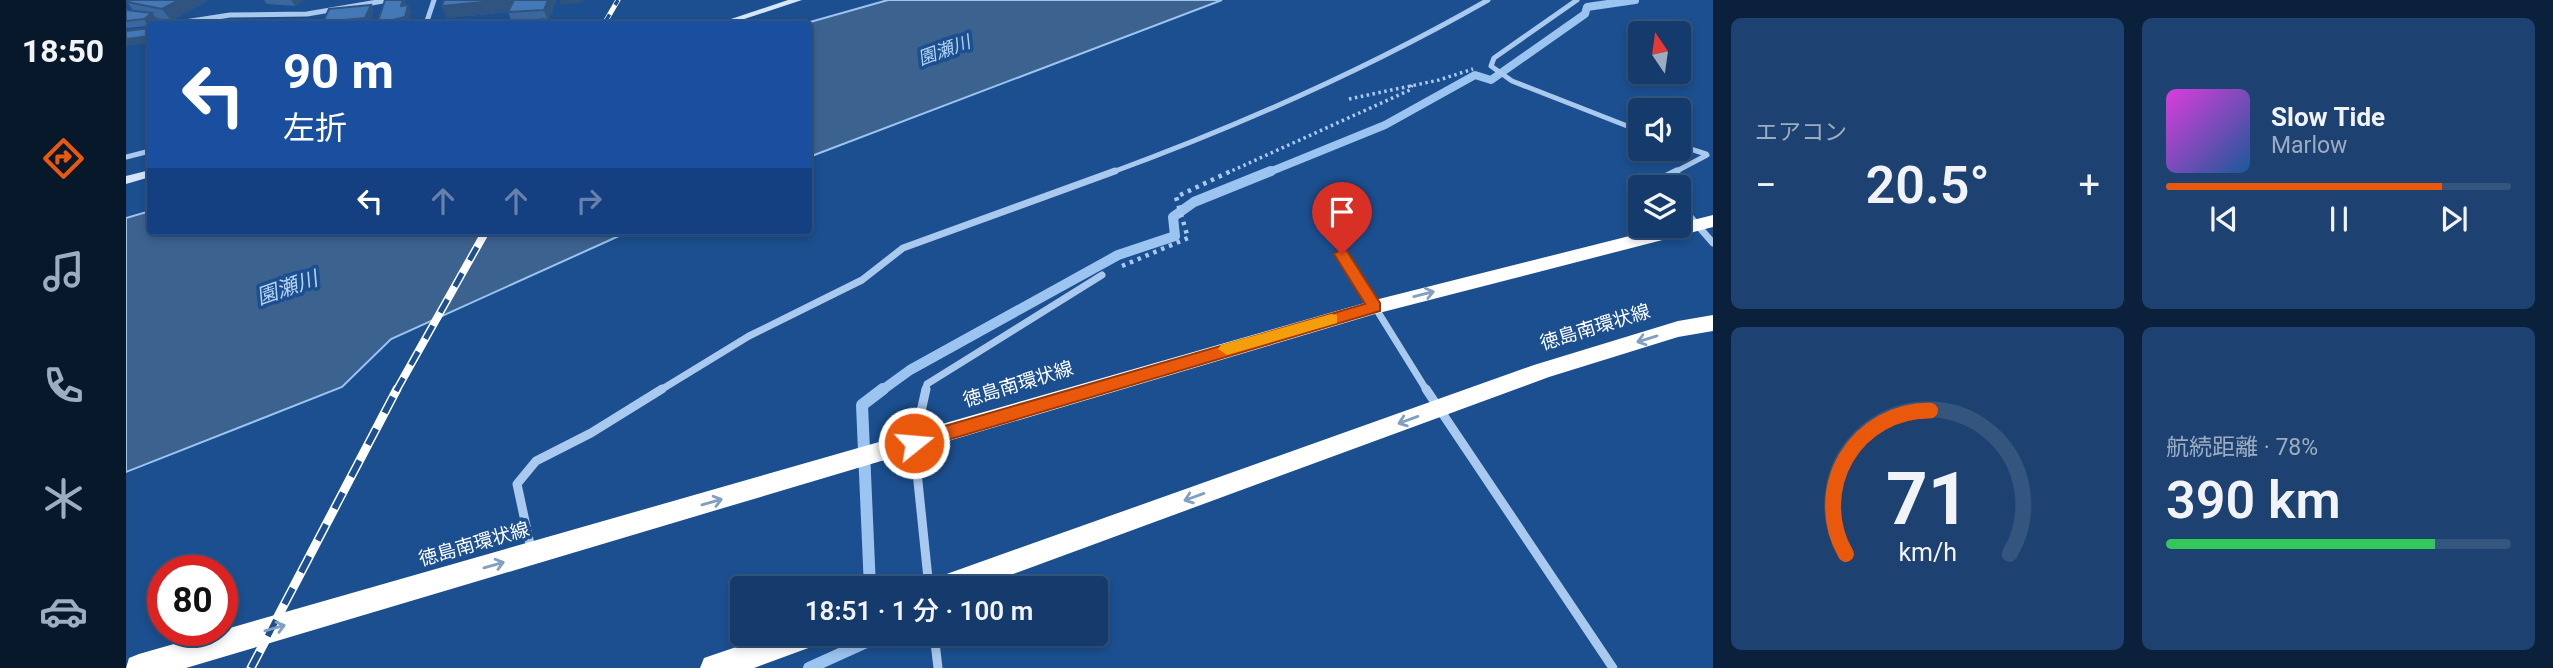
<!DOCTYPE html>
<html lang="ja">
<meta charset="utf-8">
<style>
:root{--surface:#143b6b;--page:#1d4271;--text:#f1f3f6;--muted:#9dadc1;--line:#33557e;--accent:#ea580c}
body{margin:0;font-family:Roboto,"Noto Sans JP",sans-serif;background:var(--page);color:var(--text);height:100vh;display:flex;flex-direction:column;font-size:26px;white-space:nowrap}
*{box-sizing:border-box;margin:0}
p{font-size:23px;color:var(--muted)}
.icon{flex:none;width:38px;height:38px;fill:none;stroke:currentColor;stroke-width:2;stroke-linecap:round;stroke-linejoin:round}
.map{position:relative;flex:1;overflow:hidden}
.sheet{display:flex;flex-direction:column;gap:18px;padding:18px;background:#0b203b;width:840px}
.sheet>*{flex:none}
.hud{position:absolute;left:21px;top:21px;width:665px;height:214px;border-radius:7px;box-shadow:0 4px 10px #0003,0 0 0 2px var(--line);background:#1a4fa0;color:#fff;overflow:hidden}
.needle{width:46px;rotate:347deg}
.controls{position:absolute;left:1502px;top:21px;display:grid;gap:14px}
.controls a{display:grid;place-items:center;width:63px;height:63px;border-radius:7px;background:var(--surface);box-shadow:0 4px 10px #0003,0 0 0 2px var(--line);font-size:35px}
.speed{position:absolute;left:21px;top:555px;display:flex;gap:14px;font-size:35px;font-weight:700;text-align:center}
.speed>*{display:grid;place-content:center;width:91px;height:91px;border-radius:50%;background:var(--surface);box-shadow:0 4px 10px #0003,0 0 0 2px var(--line);line-height:1}
.speed .limit{border:10px solid #d22;background:#fff;color:#111}
.pin{position:absolute;display:grid;place-items:center;width:60px;height:60px;color:#fff;margin:-72px -30px;border-radius:50% 50% 50% 0;rotate:-45deg;box-shadow:0 0 7px #0007}
.pin .icon{rotate:45deg}
.me{position:absolute;width:77px;margin:-38px;rotate:73deg;stroke-linejoin:round;filter:drop-shadow(0 0 5px #0008)}
.turn{display:flex;align-items:center;gap:24px;height:147px;padding:0 21px;font-size:32px}
.turn .icon{width:91px;height:91px;stroke-width:2.5}
.turn b{display:block;font-size:49px;line-height:60px}
.lanes{display:flex;align-items:center;height:66px;padding:0 21px;background:#0003;justify-content:center;gap:35px;direction:ltr}
.lanes .off{opacity:.35}
.big{font-size:52px;font-weight:600;line-height:1.1}
.sheet .widget{flex:1;display:flex;flex-direction:column;justify-content:center;gap:10px;min-width:0;padding:0 24px;border-radius:10px;background:var(--page)}
.sheet .dial{align-items:center;gap:0}
.dial svg{height:182px;overflow:visible;fill:none;stroke:var(--line);stroke-width:7;stroke-linecap:round;text-anchor:middle}
.dial text{fill:var(--text);stroke:none}
.song{display:flex;align-items:center;gap:21px}
.cover{width:84px;height:84px;border-radius:10px;background:linear-gradient(135deg,hsl(300 70% 55%),hsl(210 70% 35%))}
.played{height:7px;border-radius:4px;background:linear-gradient(90deg,var(--accent) 80%,var(--line) 80%)}
.keys{display:flex;justify-content:space-around;direction:ltr}
.heat{display:flex;justify-content:space-between;align-items:center;font-size:38px;direction:ltr}
.charge{height:10px;border-radius:5px;background:linear-gradient(90deg,#34c759 78%,var(--line) 0)}
.sheet .tiles{flex:1;display:grid;gap:18px;grid-template-columns:repeat(2,1fr)}
.trip{position:absolute;left:604px;top:576px;width:378px;height:70px;border-radius:7px;background:var(--surface);box-shadow:0 4px 10px #0003,0 0 0 2px var(--line);font-weight:600;line-height:70px;text-align:center}
main{display:flex;flex:1;min-height:0}
.menu{display:flex;flex-direction:column;width:126px;justify-content:space-around;align-items:center;background:#08182b;color:var(--muted)}
.menu .icon{width:49px;height:49px}
.menu .current{color:var(--accent)}
.menu b{font-size:32px;color:var(--text)}
.map>svg:first-child{display:block}
.water{fill:#3c6290;stroke:#9cc4f0;stroke-width:2}
.lines{fill:none;stroke-linecap:round;stroke-linejoin:round}
.stream-far2{stroke:#9cc4f0;stroke-width:8}
.stream-far1{stroke:#9cc4f0;stroke-width:10}
.stream{stroke:#9cc4f0;stroke-width:12}
.path-far1{stroke:#a9c9ee;stroke-width:3.5;stroke-dasharray:2.5 3.5;stroke-linecap:butt}
.path{stroke:#a9c9ee;stroke-width:4.5;stroke-dasharray:3.5 5;stroke-linecap:butt}
.street-far2{stroke:#a9c9ee;stroke-width:5}
.street-far1{stroke:#a9c9ee;stroke-width:7}
.street{stroke:#a9c9ee;stroke-width:9}
.secondary{fill:#d6e6fa;fill-rule:evenodd}
.highway{fill:#fff;fill-rule:evenodd}
.rail-far2-casing{stroke:#fff;stroke-width:5}
.rail-far1-casing{stroke:#fff;stroke-width:8}
.rail-casing{stroke:#fff;stroke-width:9}
.rail-far2{stroke:#1b4f8f;stroke-width:3.5;stroke-dasharray:11;stroke-linecap:butt}
.rail-far1{stroke:#1b4f8f;stroke-width:5;stroke-dasharray:15;stroke-linecap:butt}
.rail{stroke:#1b4f8f;stroke-width:6;stroke-dasharray:18;stroke-linecap:butt}
.wall{fill:#3a679d}
.shaded-wall{fill:#305480}
.building{fill:#4478b7;stroke:#305480;stroke-width:2}
.oneway{stroke:#829ec1}
.route{fill:#ea580c;stroke:#983908;stroke-width:2}
.slow{fill:#f59e0b}
.labels{text-anchor:middle;dominant-baseline:central;stroke-width:7;stroke-linejoin:round;paint-order:stroke}
.far-water-label{font-size:18px;font-style:italic;fill:#b5d3f5;stroke:#1b4f8f}
.street-label{font-size:19px;fill:#fff;stroke:#1b4f8f}
.water-label{font-size:21px;font-style:italic;fill:#b5d3f5;stroke:#1b4f8f}
</style>
<main>
<nav class="menu">
<b>18:50</b>
<svg class="icon current" aria-label="directions" viewBox="0 0 24 24"><path d="M12 3l9 9-9 9-9-9zM9 14v-3h6M13 9l2 2-2 2"/></svg>
<svg class="icon" aria-label="music" viewBox="0 0 24 24"><path d="M9 18V5l10-2v13"/><circle cx="6" cy="18" r="3"/><circle cx="16" cy="16" r="3"/></svg>
<svg class="icon" aria-label="phone" viewBox="0 0 24 24"><path d="M5 4h4l2 5-3 2q2 4 5 5l2-3 5 2v4C11 20 4 13 5 4z"/></svg>
<svg class="icon" aria-label="climate" viewBox="0 0 24 24"><path d="M12 3v18M4 7l16 10M4 17L20 7"/></svg>
<svg class="icon" aria-label="car" viewBox="0 0 24 24"><path d="M5 17H2v-5l4-1 3-4h7l3 4 3 1v5h-3M9 17h6M6 11h13"/><circle cx="7" cy="17" r="2"/><circle cx="17" cy="17" r="2"/></svg>
</nav>
<div class="map">
<svg width="1587" height="668" viewBox="0 0 1587 668">
<rect width="100%" height="100%" fill="#1b4f8f"/>
<g class="water">
<polygon points="762,0 1096,0 683,157 682,24 677,24"/>
<polygon points="24,211 24,231 504,231 265,339 216,387 0,472 0,218"/>
</g>
<g class="lines">
<polyline class="stream-far2" points="1141,173 1259,125 1349,75 1365,80 1459,14 1461,7 1509,0"/>
<polyline class="stream-far1" points="755,391 784,370 992,255 1049,236 1047,217 1068,202 1145,171"/>
<g class="stream">
<polyline points="744,588 736,405 757,389"/>
<polyline points="683,668 747,639 746,634"/>
</g>
<g class="path-far1">
<polyline points="1223,99 1313,80 1347,69"/>
<polyline points="1101,173 1284,90 1286,85"/>
</g>
<polyline class="path" points="996,266 1062,238 1050,197 1105,171"/>
<g class="street-far2">
<polyline points="1451,0 1368,58 1365,66 1386,81 1514,131"/>
<polyline points="46,24 104,15 181,14 263,0"/>
<polyline points="300,24 308,0"/>
<polyline points="1552,145 1580,154"/>
<polyline points="0,157 24,151"/>
<path d="M984,173C1115,125 1241,69 1362,0"/>
<polyline points="1547,173 1581,155"/>
</g>
<g class="street-far1">
<polyline points="1543,187 1539,177 1551,171"/>
<polyline points="1552,203 1587,243"/>
<polyline points="1216,254 1301,391"/>
<polyline points="533,391 623,336 736,280 777,248 989,171"/>
<polyline points="799,391 801,384 976,275"/>
</g>
<g class="street">
<polyline points="800,389 788,443 803,588"/>
<polyline points="1300,389 1487,668"/>
<polyline points="405,549 391,484 410,461 465,433 536,389"/>
<polyline points="808,634 812,668"/>
</g>
<g class="secondary">
<polygon points="662,0 676,0 603,24 590,24"/>
<polygon points="24,170 24,177 0,184 0,176"/>
</g>
<g class="highway">
<polygon points="1587,215 1587,227 1249,314 60,668 0,668 3,658 13,654 1249,300"/>
<polygon points="1587,315 1587,331 1552,337 1423,377 849,588 802,588 806,579 815,576 1408,365 1552,321"/>
<polygon points="648,634 700,634 696,643 628,668 574,668 578,658"/>
</g>
<defs>
<polyline id="rail-far2" points="478,24 492,0"/>
<polyline id="rail-far1" points="270,391 360,231"/>
<polyline id="rail" points="125,668 271,389"/>
</defs>
<use href="#rail-far2" class="rail-far2-casing"/>
<use href="#rail-far1" class="rail-far1-casing"/>
<use href="#rail" class="rail-casing"/>
<use href="#rail-far2" class="rail-far2"/>
<use href="#rail-far1" class="rail-far1"/>
<use href="#rail" class="rail"/>
</g>
<g class="wall">
<polygon points="138,0 177,0 169,6 141,4"/>
<polygon points="430,0 422,22 419,22 420,24 383,24 386,22 382,12 321,18 316,6"/>
<polygon points="81,1 45,21 30,18 22,26 0,28 0,10 7,10 1,2"/>
</g>
<g class="shaded-wall">
<polygon points="53,0 81,0 81,1 45,21 36,9"/>
<polygon points="165,0 177,0 169,6"/>
<polygon points="277,0 279,0 280,4 278,13 275,6"/>
<polygon points="378,0 387,0 385,12 321,18 316,6"/>
<polygon points="422,0 430,0 422,22 418,10"/>
<polygon points="434,0 457,0 457,2 435,5"/>
<polygon points="245,5 248,11 243,24 198,24 197,22"/>
<polygon points="282,5 285,12 282,23 277,24 253,24"/>
<polygon points="26,13 31,19 22,26 18,19"/>
<polygon points="24,36 24,43 0,46 0,39"/>
</g>
<g class="building">
<polygon points="5,0 53,0 36,9 1,2"/>
<polygon points="259,0 277,0 275,6 282,5 279,17 251,24"/>
<polygon points="318,0 378,0 316,6"/>
<polygon points="388,0 422,0 418,10 382,12"/>
<polygon points="245,5 239,18 197,22 203,9"/>
<polygon points="0,10 26,13 18,19 0,21"/>
<polygon points="418,19 418,24 383,24 383,23"/>
<polygon points="24,28 24,36 0,39 0,31"/>
</g>
<defs><path id="oneway-shaft" d="M-6 0H5M1.5-3L5.5 0L1.5 3" fill="none" stroke-width="1.6" stroke-linecap="round" stroke-linejoin="round" transform="scale(1.75)"/></defs>
<g class="oneway">
<use href="#oneway-shaft" transform="translate(1298 294) rotate(-14)"/>
<use href="#oneway-shaft" transform="translate(1521 339) rotate(163)"/>
<use href="#oneway-shaft" transform="translate(1282 420) rotate(160)"/>
<use href="#oneway-shaft" transform="translate(1068 497) rotate(160)"/>
<use href="#oneway-shaft" transform="translate(586 502) rotate(-16)"/>
<use href="#oneway-shaft" transform="translate(368 565) rotate(-16)"/>
<use href="#oneway-shaft" transform="translate(149 628) rotate(-16)"/>
</g>
<polygon class="route" points="1216,249 1221,251 1254,303 1254,311 788,450 779,443 788,435 1239,304 1208,254"/>
<polygon class="slow" points="1205,314 1211,315 1211,323 1101,355 1092,349 1095,345"/>
<g class="labels">
<g class="far-water-label">
<text transform="translate(818 50) rotate(-20)">園瀬川</text>
</g>
<g class="street-label">
<text transform="translate(1469 327) rotate(-17)">徳島南環状線</text>
<text transform="translate(892 384) rotate(-17)">徳島南環状線</text>
<text transform="translate(348 544) rotate(-16)">徳島南環状線</text>
</g>
<g class="water-label">
<text transform="translate(161 288) rotate(-19)">園瀬川</text>
</g>
</g>
</svg>
<div class="controls">
<a><svg class="needle" viewBox="-14 -14 28 28"><path d="M0-13l5 13h-10z" fill="#e53935"/><path d="M0 13l5-13h-10z" fill="#9dadc1"/></svg></a>
<a><svg class="icon" aria-label="sound" viewBox="0 0 24 24"><path d="M4 9h4l5-4v14l-5-4H4zM17 9q2 3 0 6"/></svg></a>
<a><svg class="icon" aria-label="layers" viewBox="0 0 24 24"><path d="M12 4l9 5-9 5-9-5zM3 14l9 5 9-5"/></svg></a>
</div>
<div class="speed"><div class="limit">80</div></div>
<div class="pin" style="left:1216px;top:254px;background:#d93025"><svg class="icon" aria-label="arrive" viewBox="0 0 24 24"><path d="M6 21V4h12l-3 4 3 4H6"/></svg></div>
<svg class="me" style="left:788px;top:443px" viewBox="-20 -20 40 40"><circle r="17" fill="#ea580c" stroke="#fff" stroke-width="3"/><path d="M0-11L8 9 0 5-8 9z" fill="#fff"/></svg>
<div class="trip">18:51 · 1 分 · 100 m</div>
<div class="hud">
<div class="turn"><svg class="icon" aria-label="left" viewBox="0 0 24 24"><path d="M17 20v-9H6M10 6l-5 5 5 5"/></svg><div><b>90 m</b>左折</div></div>
<div class="lanes"><svg class="icon" aria-label="left" viewBox="0 0 24 24"><path d="M17 20v-9H6M10 6l-5 5 5 5"/></svg><svg class="icon off" aria-label="ahead" viewBox="0 0 24 24"><path d="M12 20V5M6 11l6-6 6 6"/></svg><svg class="icon off" aria-label="ahead" viewBox="0 0 24 24"><path d="M12 20V5M6 11l6-6 6 6"/></svg><svg class="icon off" aria-label="right" viewBox="0 0 24 24"><path d="M7 20v-9h11M14 6l5 5-5 5"/></svg></div>
</div>
</div>
<section class="sheet">
<div class="tiles">
<div class="widget"><p>エアコン</p>
<div class="heat"><a>−</a><b class="big">20.5°</b><a>+</a></div>
</div>
<div class="widget">
<div class="song"><i class="cover"></i><div><b>Slow Tide</b><p>Marlow</p></div></div>
<div class="played"></div>
<div class="keys"><svg class="icon" aria-label="previous" viewBox="0 0 24 24"><path d="M18 5L8 12l10 7zM5 5v14"/></svg><svg class="icon" aria-label="pause" viewBox="0 0 24 24"><path d="M8 5v14M16 5v14"/></svg><svg class="icon" aria-label="next" viewBox="0 0 24 24"><path d="M6 5l10 7-10 7zM19 5v14"/></svg></div>
</div>
<div class="widget dial"><svg viewBox="0 0 100 80">
<path d="M14 69A42 42 0 1 1 86 69"/>
<path d="M14 69A42 42 0 0 1 51 6" stroke="#ea580c"/>
<text x="50" y="56" font-size="32" font-weight="700">71</text>
<text x="50" y="72" font-size="11">km/h</text>
</svg></div>
<div class="widget"><p>航続距離 · 78%</p><b class="big">390 km</b><div class="charge"></div></div>
</div>
</section>
</main>
